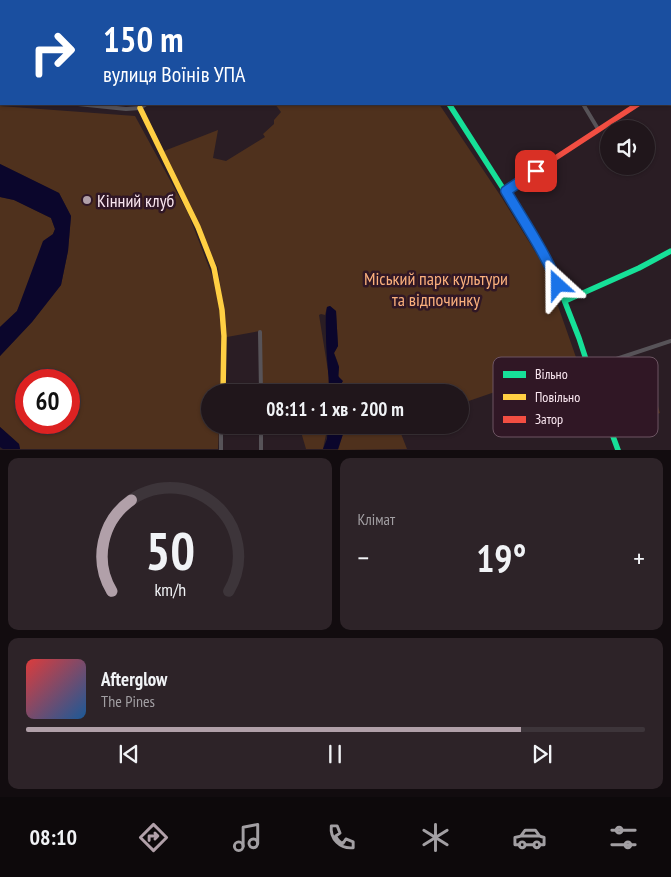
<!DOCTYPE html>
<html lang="uk">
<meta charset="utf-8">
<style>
:root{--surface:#20161b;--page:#2d2328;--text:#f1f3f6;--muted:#a29fa3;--line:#3d353a;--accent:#b1a0a9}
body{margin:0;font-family:"PT Sans Narrow",sans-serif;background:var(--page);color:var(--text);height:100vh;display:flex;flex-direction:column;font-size:19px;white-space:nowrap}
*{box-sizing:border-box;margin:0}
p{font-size:16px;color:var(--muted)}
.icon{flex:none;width:28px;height:28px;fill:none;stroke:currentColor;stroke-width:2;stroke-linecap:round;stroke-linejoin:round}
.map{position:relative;height:450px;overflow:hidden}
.sheet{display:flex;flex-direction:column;gap:8px;padding:8px;background:#120c0f;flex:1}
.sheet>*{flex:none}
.top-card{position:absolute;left:0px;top:0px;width:671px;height:105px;box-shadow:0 1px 4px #0004,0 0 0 1px var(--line);background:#1a4fa0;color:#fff;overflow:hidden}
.tools{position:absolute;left:600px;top:120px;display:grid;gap:10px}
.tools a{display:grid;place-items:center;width:55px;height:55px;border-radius:50%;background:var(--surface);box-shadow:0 1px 4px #0004,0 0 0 1px var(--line);font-size:25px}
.speed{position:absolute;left:15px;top:369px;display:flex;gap:10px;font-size:25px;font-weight:700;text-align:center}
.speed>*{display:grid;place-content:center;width:65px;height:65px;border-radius:50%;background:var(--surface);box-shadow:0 1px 4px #0004,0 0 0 1px var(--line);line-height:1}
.speed .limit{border:8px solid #d22;background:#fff;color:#111}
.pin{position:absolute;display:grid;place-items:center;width:42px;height:42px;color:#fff;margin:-21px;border-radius:10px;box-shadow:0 2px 8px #0006}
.me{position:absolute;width:55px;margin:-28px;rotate:336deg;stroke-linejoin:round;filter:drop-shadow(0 0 4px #0008)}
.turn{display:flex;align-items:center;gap:18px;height:105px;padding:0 20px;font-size:22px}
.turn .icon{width:65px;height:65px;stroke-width:2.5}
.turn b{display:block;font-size:35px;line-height:42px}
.big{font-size:38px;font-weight:700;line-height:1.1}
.sheet .widget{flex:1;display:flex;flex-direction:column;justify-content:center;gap:8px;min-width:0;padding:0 18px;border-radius:10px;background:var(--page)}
.sheet .dial{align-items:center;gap:0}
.dial svg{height:130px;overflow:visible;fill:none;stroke:var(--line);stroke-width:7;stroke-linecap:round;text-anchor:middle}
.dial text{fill:var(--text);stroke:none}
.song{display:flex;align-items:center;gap:15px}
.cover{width:60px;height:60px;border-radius:8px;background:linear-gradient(135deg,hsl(0 70% 55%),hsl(210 70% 35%))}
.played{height:5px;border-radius:2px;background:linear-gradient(90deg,var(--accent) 80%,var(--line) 80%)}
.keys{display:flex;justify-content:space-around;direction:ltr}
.heat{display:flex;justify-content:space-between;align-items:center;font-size:28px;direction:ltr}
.sheet .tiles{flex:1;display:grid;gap:8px;grid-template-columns:1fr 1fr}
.widget:last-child{grid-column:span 2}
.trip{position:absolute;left:201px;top:384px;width:268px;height:50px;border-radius:25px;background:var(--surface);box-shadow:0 1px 4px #0004,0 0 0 1px var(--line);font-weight:700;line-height:50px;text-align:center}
.menu{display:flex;height:80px;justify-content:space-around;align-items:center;background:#0d090b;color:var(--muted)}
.menu .icon{width:35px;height:35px}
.menu .active{color:var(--accent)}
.menu b{font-size:22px;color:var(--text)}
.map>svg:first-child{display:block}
.green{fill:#4f311d;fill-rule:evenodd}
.water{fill:#0b062c}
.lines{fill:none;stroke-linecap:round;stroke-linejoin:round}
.street{stroke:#575358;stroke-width:4}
.fast{stroke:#16e098;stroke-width:5.5}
.slow{stroke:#ffcf43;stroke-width:5.5}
.jam{stroke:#f24e42;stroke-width:5.5}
.route-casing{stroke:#114b97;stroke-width:12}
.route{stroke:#1a73e8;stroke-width:9}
.poi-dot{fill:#b1a0a9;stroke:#301725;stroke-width:2}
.labels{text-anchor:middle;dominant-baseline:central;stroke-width:5;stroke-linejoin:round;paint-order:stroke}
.poi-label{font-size:18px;fill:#fae7f0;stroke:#301725;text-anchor:start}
.park-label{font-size:18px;fill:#fbb07d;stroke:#301725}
.key{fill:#301725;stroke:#6d5562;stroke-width:1}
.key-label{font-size:14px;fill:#fae7f0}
</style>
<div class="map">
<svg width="671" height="450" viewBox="0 0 671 450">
<rect width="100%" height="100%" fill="#2a1d24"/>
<g class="green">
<path d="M275,104H439L502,198L544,266L578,363L460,404V392H345C338,383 339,380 339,369C339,364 336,358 334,353L338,346L336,311L330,306L327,307L325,315L321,314L319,315L329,377V392H261L260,331L227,337L218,268L186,202L164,151L218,130L213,158L226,161L265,137L263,134L274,124V120L281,112Z"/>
<path d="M0,106L135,116L188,213L215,283L221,318L222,355L221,392H210V425H219L218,449H20L19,444L0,427V356L32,322L61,285L68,251L71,216L59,193L0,164ZM26,380H69V422H26Z"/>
<polygon points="0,197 14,200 51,218 55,229 53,234 17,311 0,327"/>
<polygon points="636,359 647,395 654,393 660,413 621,426 602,371"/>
<polygon points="299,425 328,425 323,449 306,449"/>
<polygon points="343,425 400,425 398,426 407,449 338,450 343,434"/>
</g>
<g class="water">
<polygon points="0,164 59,193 71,216 68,251 61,285 32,322 0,356 0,327 17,311 43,241 53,234 55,229 51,218 14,200 0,197"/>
<path d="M330,306L336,311L338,346L334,353L339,367L338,376L343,381L340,386L345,392H329C329,373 326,355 326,335C326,325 325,317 327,307Z"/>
<polygon points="328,425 343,425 343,434 338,449 323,449 327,439"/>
<polygon points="0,427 19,444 20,449 3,449 0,447"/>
</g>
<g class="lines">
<g class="street">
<polyline points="165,0 166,1"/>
<polyline points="204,0 205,1"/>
<polyline points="517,0 518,1"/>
<polyline points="304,1 306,0"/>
<polyline points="670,83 671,83"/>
<polyline points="0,97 1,97"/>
<polyline points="78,104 126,109 140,108 146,104"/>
<polyline points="583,104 598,129"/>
<polyline points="260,332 261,392"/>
<polyline points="589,368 671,341"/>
<polyline points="261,425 261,450"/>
<polyline points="221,450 221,425"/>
</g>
<g class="fast">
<polyline points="449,104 538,243 552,269 579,338 596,390 618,450"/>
<polyline points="565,301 639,268 671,251"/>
</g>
<g class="slow">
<polyline points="384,0 385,1"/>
<polyline points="140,108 198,227 214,268 222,310 224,336 223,392"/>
</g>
<polyline class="jam" points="505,191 638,104"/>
</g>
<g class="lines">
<defs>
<path id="route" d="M536,171L506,191C524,222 545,252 558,285"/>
</defs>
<use href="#route" class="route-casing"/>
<use href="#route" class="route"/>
</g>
<circle class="poi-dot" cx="87" cy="200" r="5"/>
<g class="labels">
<g class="poi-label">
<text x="97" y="200">Кінний клуб</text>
</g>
<g class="park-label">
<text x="436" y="278">Міський парк культури<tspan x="436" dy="21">та відпочинку</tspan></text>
</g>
</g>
<rect x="493" y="357" width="165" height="80" rx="8" class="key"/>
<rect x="503" y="371" width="23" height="7" fill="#16e098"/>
<rect x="503" y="394" width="23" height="6" fill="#ffcf43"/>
<rect x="503" y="416" width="23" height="7" fill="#f24e42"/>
<g class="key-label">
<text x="535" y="379">Вільно</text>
<text x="535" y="402">Повільно</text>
<text x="535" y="424">Затор</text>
</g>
</svg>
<div class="tools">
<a><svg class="icon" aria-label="sound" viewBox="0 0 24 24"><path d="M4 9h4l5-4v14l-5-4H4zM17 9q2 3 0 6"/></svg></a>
</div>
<div class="speed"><div class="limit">60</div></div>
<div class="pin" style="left:536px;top:171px;background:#d93025"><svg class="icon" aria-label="arrive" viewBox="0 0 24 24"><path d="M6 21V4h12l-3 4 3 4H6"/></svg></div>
<svg class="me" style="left:558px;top:285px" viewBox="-20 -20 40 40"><path d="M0-17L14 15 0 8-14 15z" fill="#1a73e8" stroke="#fff" stroke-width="4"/></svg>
<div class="trip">08:11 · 1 хв · 200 m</div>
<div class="top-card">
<div class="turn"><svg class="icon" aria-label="right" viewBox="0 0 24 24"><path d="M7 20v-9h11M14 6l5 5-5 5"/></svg><div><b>150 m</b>вулиця Воїнів УПА</div></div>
</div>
</div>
<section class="sheet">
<div class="tiles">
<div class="widget dial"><svg viewBox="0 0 100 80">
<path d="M14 69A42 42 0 1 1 86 69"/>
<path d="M14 69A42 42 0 0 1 26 13" stroke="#b1a0a9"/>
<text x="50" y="56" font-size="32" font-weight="700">50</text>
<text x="50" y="72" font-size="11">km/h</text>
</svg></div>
<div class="widget"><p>Клімат</p>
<div class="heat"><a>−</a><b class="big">19°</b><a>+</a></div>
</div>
<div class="widget">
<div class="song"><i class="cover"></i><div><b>Afterglow</b><p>The Pines</p></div></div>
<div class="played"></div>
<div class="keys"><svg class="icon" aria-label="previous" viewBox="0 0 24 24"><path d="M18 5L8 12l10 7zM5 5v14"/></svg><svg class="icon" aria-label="pause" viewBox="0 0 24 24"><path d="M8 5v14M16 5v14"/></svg><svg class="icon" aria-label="next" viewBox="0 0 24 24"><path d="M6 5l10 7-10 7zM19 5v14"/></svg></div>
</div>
</div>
</section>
<nav class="menu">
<b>08:10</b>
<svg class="icon active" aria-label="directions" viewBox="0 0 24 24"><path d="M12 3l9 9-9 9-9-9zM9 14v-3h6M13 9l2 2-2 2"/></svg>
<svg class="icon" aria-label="music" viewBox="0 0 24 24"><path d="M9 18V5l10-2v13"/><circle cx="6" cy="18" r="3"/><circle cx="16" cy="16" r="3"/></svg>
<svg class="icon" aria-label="phone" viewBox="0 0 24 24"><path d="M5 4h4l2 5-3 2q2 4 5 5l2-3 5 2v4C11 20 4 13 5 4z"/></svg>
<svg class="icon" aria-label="climate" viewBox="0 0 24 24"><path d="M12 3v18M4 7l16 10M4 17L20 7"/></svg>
<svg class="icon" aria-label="car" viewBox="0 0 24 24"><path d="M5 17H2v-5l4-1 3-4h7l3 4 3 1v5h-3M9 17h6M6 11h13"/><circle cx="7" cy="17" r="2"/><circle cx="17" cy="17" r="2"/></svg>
<svg class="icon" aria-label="filters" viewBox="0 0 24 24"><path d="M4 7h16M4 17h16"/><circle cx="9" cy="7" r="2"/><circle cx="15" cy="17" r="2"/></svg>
</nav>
